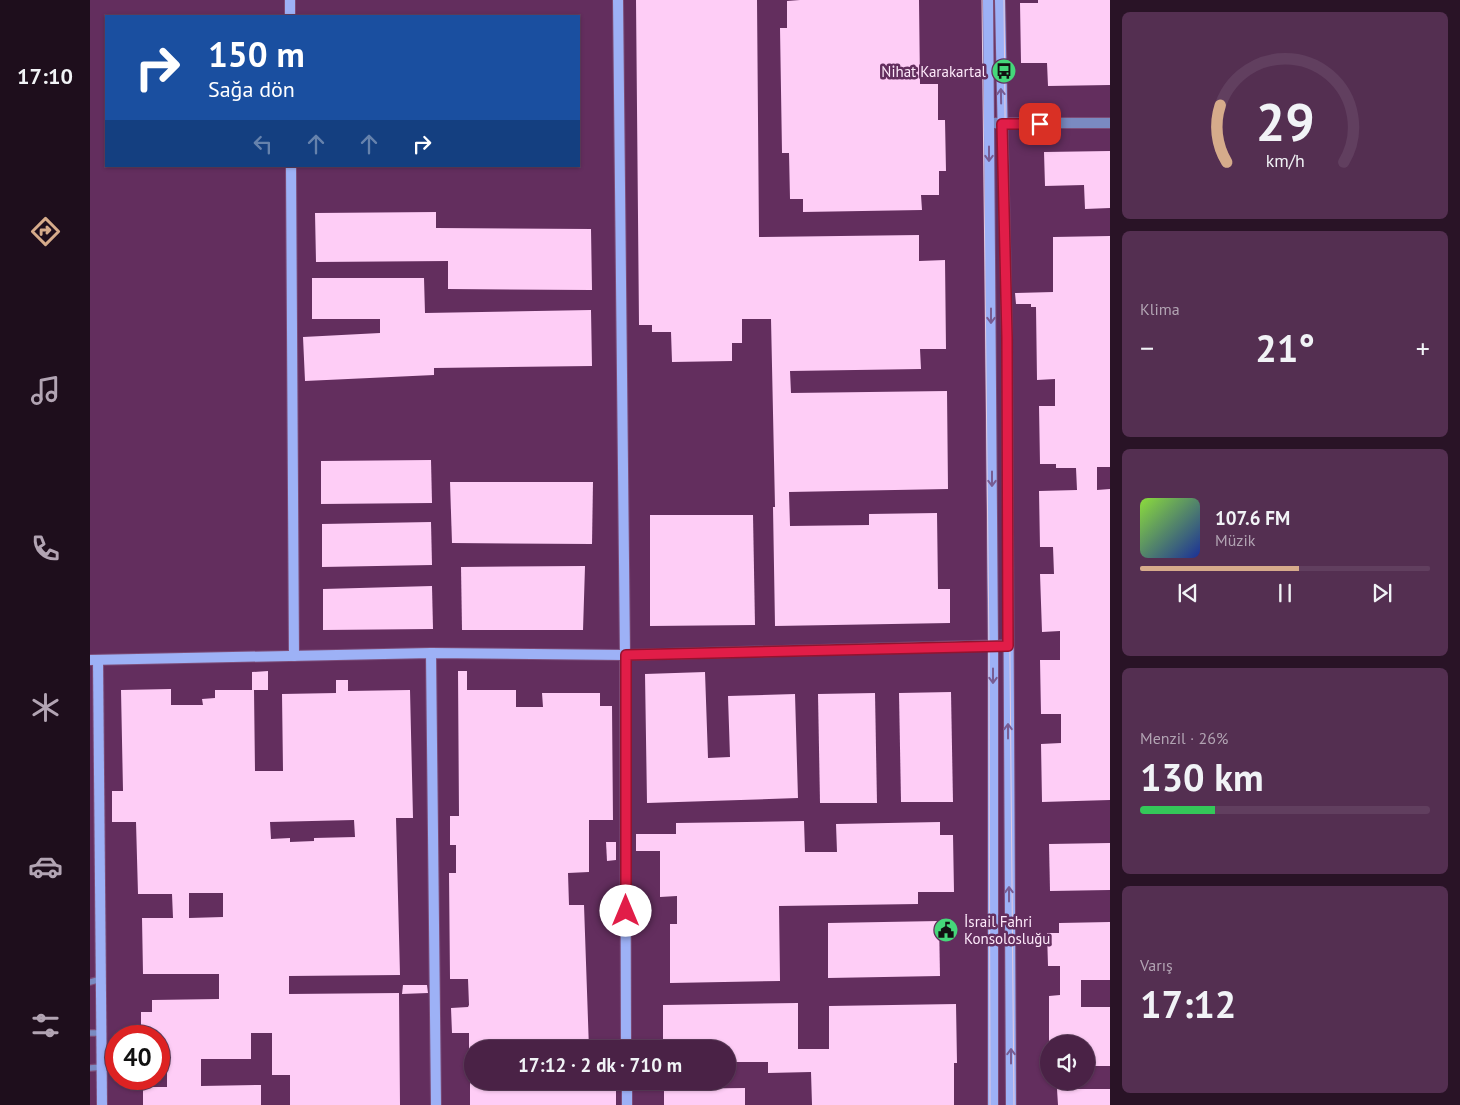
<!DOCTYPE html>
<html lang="tr">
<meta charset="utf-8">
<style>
:root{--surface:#4a2246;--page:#542f51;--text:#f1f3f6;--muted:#b2a4b3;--line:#613f5f;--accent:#d6ab8b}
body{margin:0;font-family:"PT Sans",sans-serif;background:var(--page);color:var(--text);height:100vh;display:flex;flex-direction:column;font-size:19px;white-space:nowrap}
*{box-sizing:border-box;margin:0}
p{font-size:16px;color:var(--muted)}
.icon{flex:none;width:28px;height:28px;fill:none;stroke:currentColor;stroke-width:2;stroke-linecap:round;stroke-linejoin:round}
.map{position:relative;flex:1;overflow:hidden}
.drawer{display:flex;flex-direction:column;gap:12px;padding:12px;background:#291326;width:350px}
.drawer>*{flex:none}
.guide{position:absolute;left:15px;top:15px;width:475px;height:152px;border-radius:0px;box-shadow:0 1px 4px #0004,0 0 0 1px var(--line);background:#1a4fa0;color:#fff;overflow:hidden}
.fabs{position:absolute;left:950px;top:1035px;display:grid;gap:10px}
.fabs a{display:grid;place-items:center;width:55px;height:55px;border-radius:50%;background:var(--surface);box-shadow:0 1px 4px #0004,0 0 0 1px var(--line);font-size:25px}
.speed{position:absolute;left:15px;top:1025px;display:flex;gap:10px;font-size:25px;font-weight:700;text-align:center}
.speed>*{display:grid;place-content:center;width:65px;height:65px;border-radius:50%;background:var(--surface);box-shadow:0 1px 4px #0004,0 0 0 1px var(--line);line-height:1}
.speed .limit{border:8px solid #d22;background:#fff;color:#111}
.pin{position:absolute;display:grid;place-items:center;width:42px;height:42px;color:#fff;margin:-21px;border-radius:10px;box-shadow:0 2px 8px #0006}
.me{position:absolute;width:55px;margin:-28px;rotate:0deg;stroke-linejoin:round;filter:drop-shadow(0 0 4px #0008)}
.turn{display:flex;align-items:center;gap:18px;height:105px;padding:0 20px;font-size:22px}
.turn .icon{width:65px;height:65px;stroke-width:2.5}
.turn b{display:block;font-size:35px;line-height:42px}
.lanes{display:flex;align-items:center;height:48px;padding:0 20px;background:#0003;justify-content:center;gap:25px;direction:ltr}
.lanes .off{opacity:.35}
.big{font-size:38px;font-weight:600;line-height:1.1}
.drawer .card{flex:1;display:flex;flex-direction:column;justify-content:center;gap:8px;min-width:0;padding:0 18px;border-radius:8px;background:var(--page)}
.drawer .dial{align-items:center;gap:0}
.dial svg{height:130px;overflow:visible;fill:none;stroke:var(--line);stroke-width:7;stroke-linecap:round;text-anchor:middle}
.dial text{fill:var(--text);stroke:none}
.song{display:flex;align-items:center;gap:15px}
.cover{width:60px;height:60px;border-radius:8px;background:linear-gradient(135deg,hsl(90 70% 55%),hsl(230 70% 35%))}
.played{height:5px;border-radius:2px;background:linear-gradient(90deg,var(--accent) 55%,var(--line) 55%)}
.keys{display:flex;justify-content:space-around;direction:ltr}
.heat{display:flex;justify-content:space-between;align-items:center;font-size:28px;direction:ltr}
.charge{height:8px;border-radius:4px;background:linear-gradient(90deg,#34c759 26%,var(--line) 0)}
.trip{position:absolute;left:374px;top:1040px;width:272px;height:50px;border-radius:25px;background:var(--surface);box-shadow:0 1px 4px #0004,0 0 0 1px var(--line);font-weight:600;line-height:50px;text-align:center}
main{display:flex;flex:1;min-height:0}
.dock{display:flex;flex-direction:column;width:90px;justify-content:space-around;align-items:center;background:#1e0e1c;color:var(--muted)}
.dock .icon{width:35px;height:35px}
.dock .on{color:var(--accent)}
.dock b{font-size:22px;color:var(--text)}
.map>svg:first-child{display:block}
.building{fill:#fecdf6;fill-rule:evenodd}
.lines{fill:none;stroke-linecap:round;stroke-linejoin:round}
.lane-casing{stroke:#7c4c77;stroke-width:8}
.street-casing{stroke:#7c4c77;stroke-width:12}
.secondary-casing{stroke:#7c4c77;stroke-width:12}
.lane{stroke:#7a8ac1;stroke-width:5.5}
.street{stroke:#7a8ac1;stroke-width:10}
.secondary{stroke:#9db1f6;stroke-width:10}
.tram{stroke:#e4cbe1;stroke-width:1}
.oneway{stroke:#775c93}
.route-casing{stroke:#92132f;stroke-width:12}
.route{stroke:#e11d48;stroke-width:9}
.labels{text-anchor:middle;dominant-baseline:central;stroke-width:5;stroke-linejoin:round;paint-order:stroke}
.poi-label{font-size:15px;fill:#fde9fa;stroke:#632e5e;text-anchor:end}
</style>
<main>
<nav class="dock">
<b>17:10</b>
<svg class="icon on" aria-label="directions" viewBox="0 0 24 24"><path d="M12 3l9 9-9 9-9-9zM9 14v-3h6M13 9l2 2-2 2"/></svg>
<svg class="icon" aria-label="music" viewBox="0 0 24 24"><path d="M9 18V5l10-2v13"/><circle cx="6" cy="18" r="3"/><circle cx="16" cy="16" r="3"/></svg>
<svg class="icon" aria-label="phone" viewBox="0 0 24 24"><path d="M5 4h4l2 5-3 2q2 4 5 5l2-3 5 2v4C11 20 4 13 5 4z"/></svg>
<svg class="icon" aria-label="climate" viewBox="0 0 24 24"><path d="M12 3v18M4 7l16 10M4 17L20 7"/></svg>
<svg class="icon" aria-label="car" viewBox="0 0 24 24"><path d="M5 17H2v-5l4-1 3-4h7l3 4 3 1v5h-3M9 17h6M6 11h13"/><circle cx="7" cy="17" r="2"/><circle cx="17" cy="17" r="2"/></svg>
<svg class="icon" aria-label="filters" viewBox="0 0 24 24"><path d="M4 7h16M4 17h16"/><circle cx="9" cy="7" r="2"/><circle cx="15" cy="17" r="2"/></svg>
</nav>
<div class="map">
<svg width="1020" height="1105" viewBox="0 0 1020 1105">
<rect width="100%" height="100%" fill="#632e5e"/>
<g class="building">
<polygon points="546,0 667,0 669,237 829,235 829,261 855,260 856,349 830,349 831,369 700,371 701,393 857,391 858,489 699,492 700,526 779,525 779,514 847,513 848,589 860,589 860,623 685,626 683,507 685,507 681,319 652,319 652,343 642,343 642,361 582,362 581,332 562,332 562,325 549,325"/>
<polygon points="710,0 829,0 830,84 848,84 848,120 855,120 856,171 849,171 849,195 831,195 832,210 713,212 713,199 700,199 699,153 692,153 690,28 697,28 697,1"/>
<polygon points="948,0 1020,0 1020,85 958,86 957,63 931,63 930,3 948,3"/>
<polygon points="1020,151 1020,208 995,209 994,185 955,186 954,152"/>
<polygon points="346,212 346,228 501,229 502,290 358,289 358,261 226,262 225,213"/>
<polygon points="1020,236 1020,467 1007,467 1007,490 1020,489 1020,800 952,802 951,744 971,743 971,714 951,714 950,660 970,660 970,631 952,632 950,574 964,574 963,547 950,547 949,491 987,490 986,468 966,468 966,464 950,464 949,406 965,406 965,379 947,380 946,307 941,307 941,304 926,304 925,293 963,292 963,237"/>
<polygon points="222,278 334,278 335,313 501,310 502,366 344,368 344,375 215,381 213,337 290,333 290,319 222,319"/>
<polygon points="341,460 342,503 231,504 231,461"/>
<polygon points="360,482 503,482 502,544 362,543"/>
<polygon points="560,515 663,515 665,625 560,626"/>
<polygon points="341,522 342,565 232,567 232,524"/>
<polygon points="495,566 493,630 372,630 371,567"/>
<polygon points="342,586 343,629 233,630 233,589"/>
<path d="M178,671V690H164L165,771H193L192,694L246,693V680H258V691L320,690L323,818H306L310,975L199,976V994L309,993L310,1105H200V1075H182V1033H161V1059H111V1086L171,1085V1105H53V1087H77V1060H69V1036H51V1012H62V1000L129,999V974H53L52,918H83L82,894H48L46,822H22V791H33L31,690L81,689V705H113L112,699L125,698V690H162V672ZM264,820L265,837L224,838V841L200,842V838L181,839L180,822ZM99,893H133V917L99,918Z"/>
<polygon points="368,671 377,671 377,690 426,690 426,707 453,707 452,693 510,693 510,706 522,706 523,820 499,820 499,872 478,873 479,905 494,905 499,1049 379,1049 379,1033 362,1033 361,1008 378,1007 379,1005 378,979 360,979 359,873 366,873 366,845 360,845 360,816 369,816"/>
<polygon points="615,672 618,758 640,757 638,696 705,694 708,798 557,803 555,674"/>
<polygon points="861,692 863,802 811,802 809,693"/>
<polygon points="785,693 787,803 730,803 728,694"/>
<polygon points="714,821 715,852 747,852 746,824 850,822 850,835 863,835 864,892 828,892 828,904 689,906 690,981 580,983 580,924 587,924 587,896 570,897 570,851 546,851 546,834 586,834 586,823"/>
<polygon points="516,842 526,842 526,860 517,861"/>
<polygon points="1020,843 1020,890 960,891 959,844"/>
<polygon points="849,921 850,976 738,978 738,923"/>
<polygon points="1020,922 1020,980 991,980 991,1007 1020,1007 1020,1066 996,1066 996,1044 959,1044 959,996 970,995 970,966 958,966 957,933 969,933 969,923"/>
<polygon points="313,985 337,985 338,993 312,994"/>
<polygon points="708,1003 708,1049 739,1049 739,1006 866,1004 867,1063 864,1063 864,1105 722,1105 721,1072 678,1073 678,1062 638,1062 638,1049 573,1049 573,1005"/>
<polygon points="380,1081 520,1081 520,1086 526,1086 526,1105 380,1105"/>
<polygon points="655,1088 655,1105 574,1105 574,1089"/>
<polygon points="967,1089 1020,1089 1020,1105 968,1105"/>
</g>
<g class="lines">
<defs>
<g id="lane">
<polyline points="0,982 11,979"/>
<polyline points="0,1033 12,1033"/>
<polyline points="0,1068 12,1067"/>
</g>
<polyline id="street" points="899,123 1020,123"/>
<g id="secondary">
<polyline points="200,0 200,16"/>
<polyline points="528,0 535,655 536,1049"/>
<polyline points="898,0 903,646 903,1105"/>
<polyline points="910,0 917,337 921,1105"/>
<polyline points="201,166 204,656"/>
<polyline points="341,653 346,1105"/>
<polyline points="0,660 341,653 535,655 918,645"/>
<polyline points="8,660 12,1105"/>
<polyline points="537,1081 537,1105"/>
</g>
</defs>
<use href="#lane" class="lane-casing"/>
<use href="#street" class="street-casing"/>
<use href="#secondary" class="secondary-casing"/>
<use href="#lane" class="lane"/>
<use href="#street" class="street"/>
<use href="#secondary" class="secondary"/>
<g class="tram">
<polyline points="892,0 899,646 900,1105"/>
<polyline points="914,0 924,1105"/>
</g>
</g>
<defs><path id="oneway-shaft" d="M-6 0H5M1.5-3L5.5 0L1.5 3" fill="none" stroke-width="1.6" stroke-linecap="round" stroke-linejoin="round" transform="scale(1.25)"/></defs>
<g class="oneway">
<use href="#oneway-shaft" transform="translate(911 96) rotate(-91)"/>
<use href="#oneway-shaft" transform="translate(899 154) rotate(90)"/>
<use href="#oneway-shaft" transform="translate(901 316) rotate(90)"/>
<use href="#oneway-shaft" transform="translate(902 479) rotate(90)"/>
<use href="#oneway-shaft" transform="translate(903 676) rotate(90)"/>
<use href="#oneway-shaft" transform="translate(918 731) rotate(-90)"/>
<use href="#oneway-shaft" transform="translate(919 894) rotate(-90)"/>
<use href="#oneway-shaft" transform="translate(921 1056) rotate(-90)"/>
</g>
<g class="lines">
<defs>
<polyline id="route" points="536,911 536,655 918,646 917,337 912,124 950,124"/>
</defs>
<use href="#route" class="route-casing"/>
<use href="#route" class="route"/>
</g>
<defs>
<symbol id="bus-disc" viewBox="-11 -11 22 22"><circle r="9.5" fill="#45d77a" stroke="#632e5e"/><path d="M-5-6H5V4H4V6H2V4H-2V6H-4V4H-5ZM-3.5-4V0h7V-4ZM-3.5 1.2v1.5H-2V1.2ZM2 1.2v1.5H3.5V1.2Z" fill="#111"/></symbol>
<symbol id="civic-disc" viewBox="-11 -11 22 22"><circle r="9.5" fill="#45d77a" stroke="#632e5e"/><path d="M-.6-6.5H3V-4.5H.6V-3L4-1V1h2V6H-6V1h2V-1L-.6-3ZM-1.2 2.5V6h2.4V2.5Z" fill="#111"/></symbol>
</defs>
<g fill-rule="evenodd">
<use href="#bus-disc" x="900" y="57" width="28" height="28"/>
<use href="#civic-disc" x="842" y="916" width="28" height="28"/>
</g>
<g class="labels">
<g class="poi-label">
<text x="896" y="71">Nihat Karakartal</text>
<text x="874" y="921" text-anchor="start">İsrail Fahri<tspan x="874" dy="17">Konsolosluğu</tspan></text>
</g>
</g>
</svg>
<div class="fabs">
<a><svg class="icon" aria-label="sound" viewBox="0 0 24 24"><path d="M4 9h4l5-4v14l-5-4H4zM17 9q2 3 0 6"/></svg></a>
</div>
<div class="speed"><div class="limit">40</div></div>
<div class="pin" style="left:950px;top:124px;background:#d93025"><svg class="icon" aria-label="arrive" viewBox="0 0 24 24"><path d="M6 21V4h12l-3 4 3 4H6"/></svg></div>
<svg class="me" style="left:536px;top:911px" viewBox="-20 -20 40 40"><circle r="19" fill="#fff"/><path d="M0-13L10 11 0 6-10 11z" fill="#e11d48"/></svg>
<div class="trip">17:12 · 2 dk · 710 m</div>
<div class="guide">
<div class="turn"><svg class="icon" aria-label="right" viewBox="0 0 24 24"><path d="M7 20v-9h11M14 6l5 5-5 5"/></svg><div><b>150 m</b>Sağa dön</div></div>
<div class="lanes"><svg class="icon off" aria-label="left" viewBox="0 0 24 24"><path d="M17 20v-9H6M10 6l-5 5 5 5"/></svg><svg class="icon off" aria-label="ahead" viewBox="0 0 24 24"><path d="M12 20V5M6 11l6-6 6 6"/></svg><svg class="icon off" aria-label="ahead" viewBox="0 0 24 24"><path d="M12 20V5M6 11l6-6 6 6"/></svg><svg class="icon" aria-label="right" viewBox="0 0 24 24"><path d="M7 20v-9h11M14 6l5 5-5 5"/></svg></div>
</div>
</div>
<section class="drawer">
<div class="card dial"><svg viewBox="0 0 100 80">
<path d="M14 69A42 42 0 1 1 86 69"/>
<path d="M14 69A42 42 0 0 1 10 34" stroke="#d6ab8b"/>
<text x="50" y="56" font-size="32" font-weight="700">29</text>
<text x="50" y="72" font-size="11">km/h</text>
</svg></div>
<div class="card"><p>Klima</p>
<div class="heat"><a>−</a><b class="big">21°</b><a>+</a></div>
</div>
<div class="card">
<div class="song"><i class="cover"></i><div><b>107.6 FM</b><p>Müzik</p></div></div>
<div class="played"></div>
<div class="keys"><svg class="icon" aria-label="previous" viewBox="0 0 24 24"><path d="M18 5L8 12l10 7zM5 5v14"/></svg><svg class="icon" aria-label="pause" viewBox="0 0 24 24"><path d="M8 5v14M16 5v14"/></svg><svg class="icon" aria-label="next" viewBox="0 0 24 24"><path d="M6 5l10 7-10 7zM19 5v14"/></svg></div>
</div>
<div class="card"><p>Menzil · 26%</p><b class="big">130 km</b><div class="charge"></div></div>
<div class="card"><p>Varış</p><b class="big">17:12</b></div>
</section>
</main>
